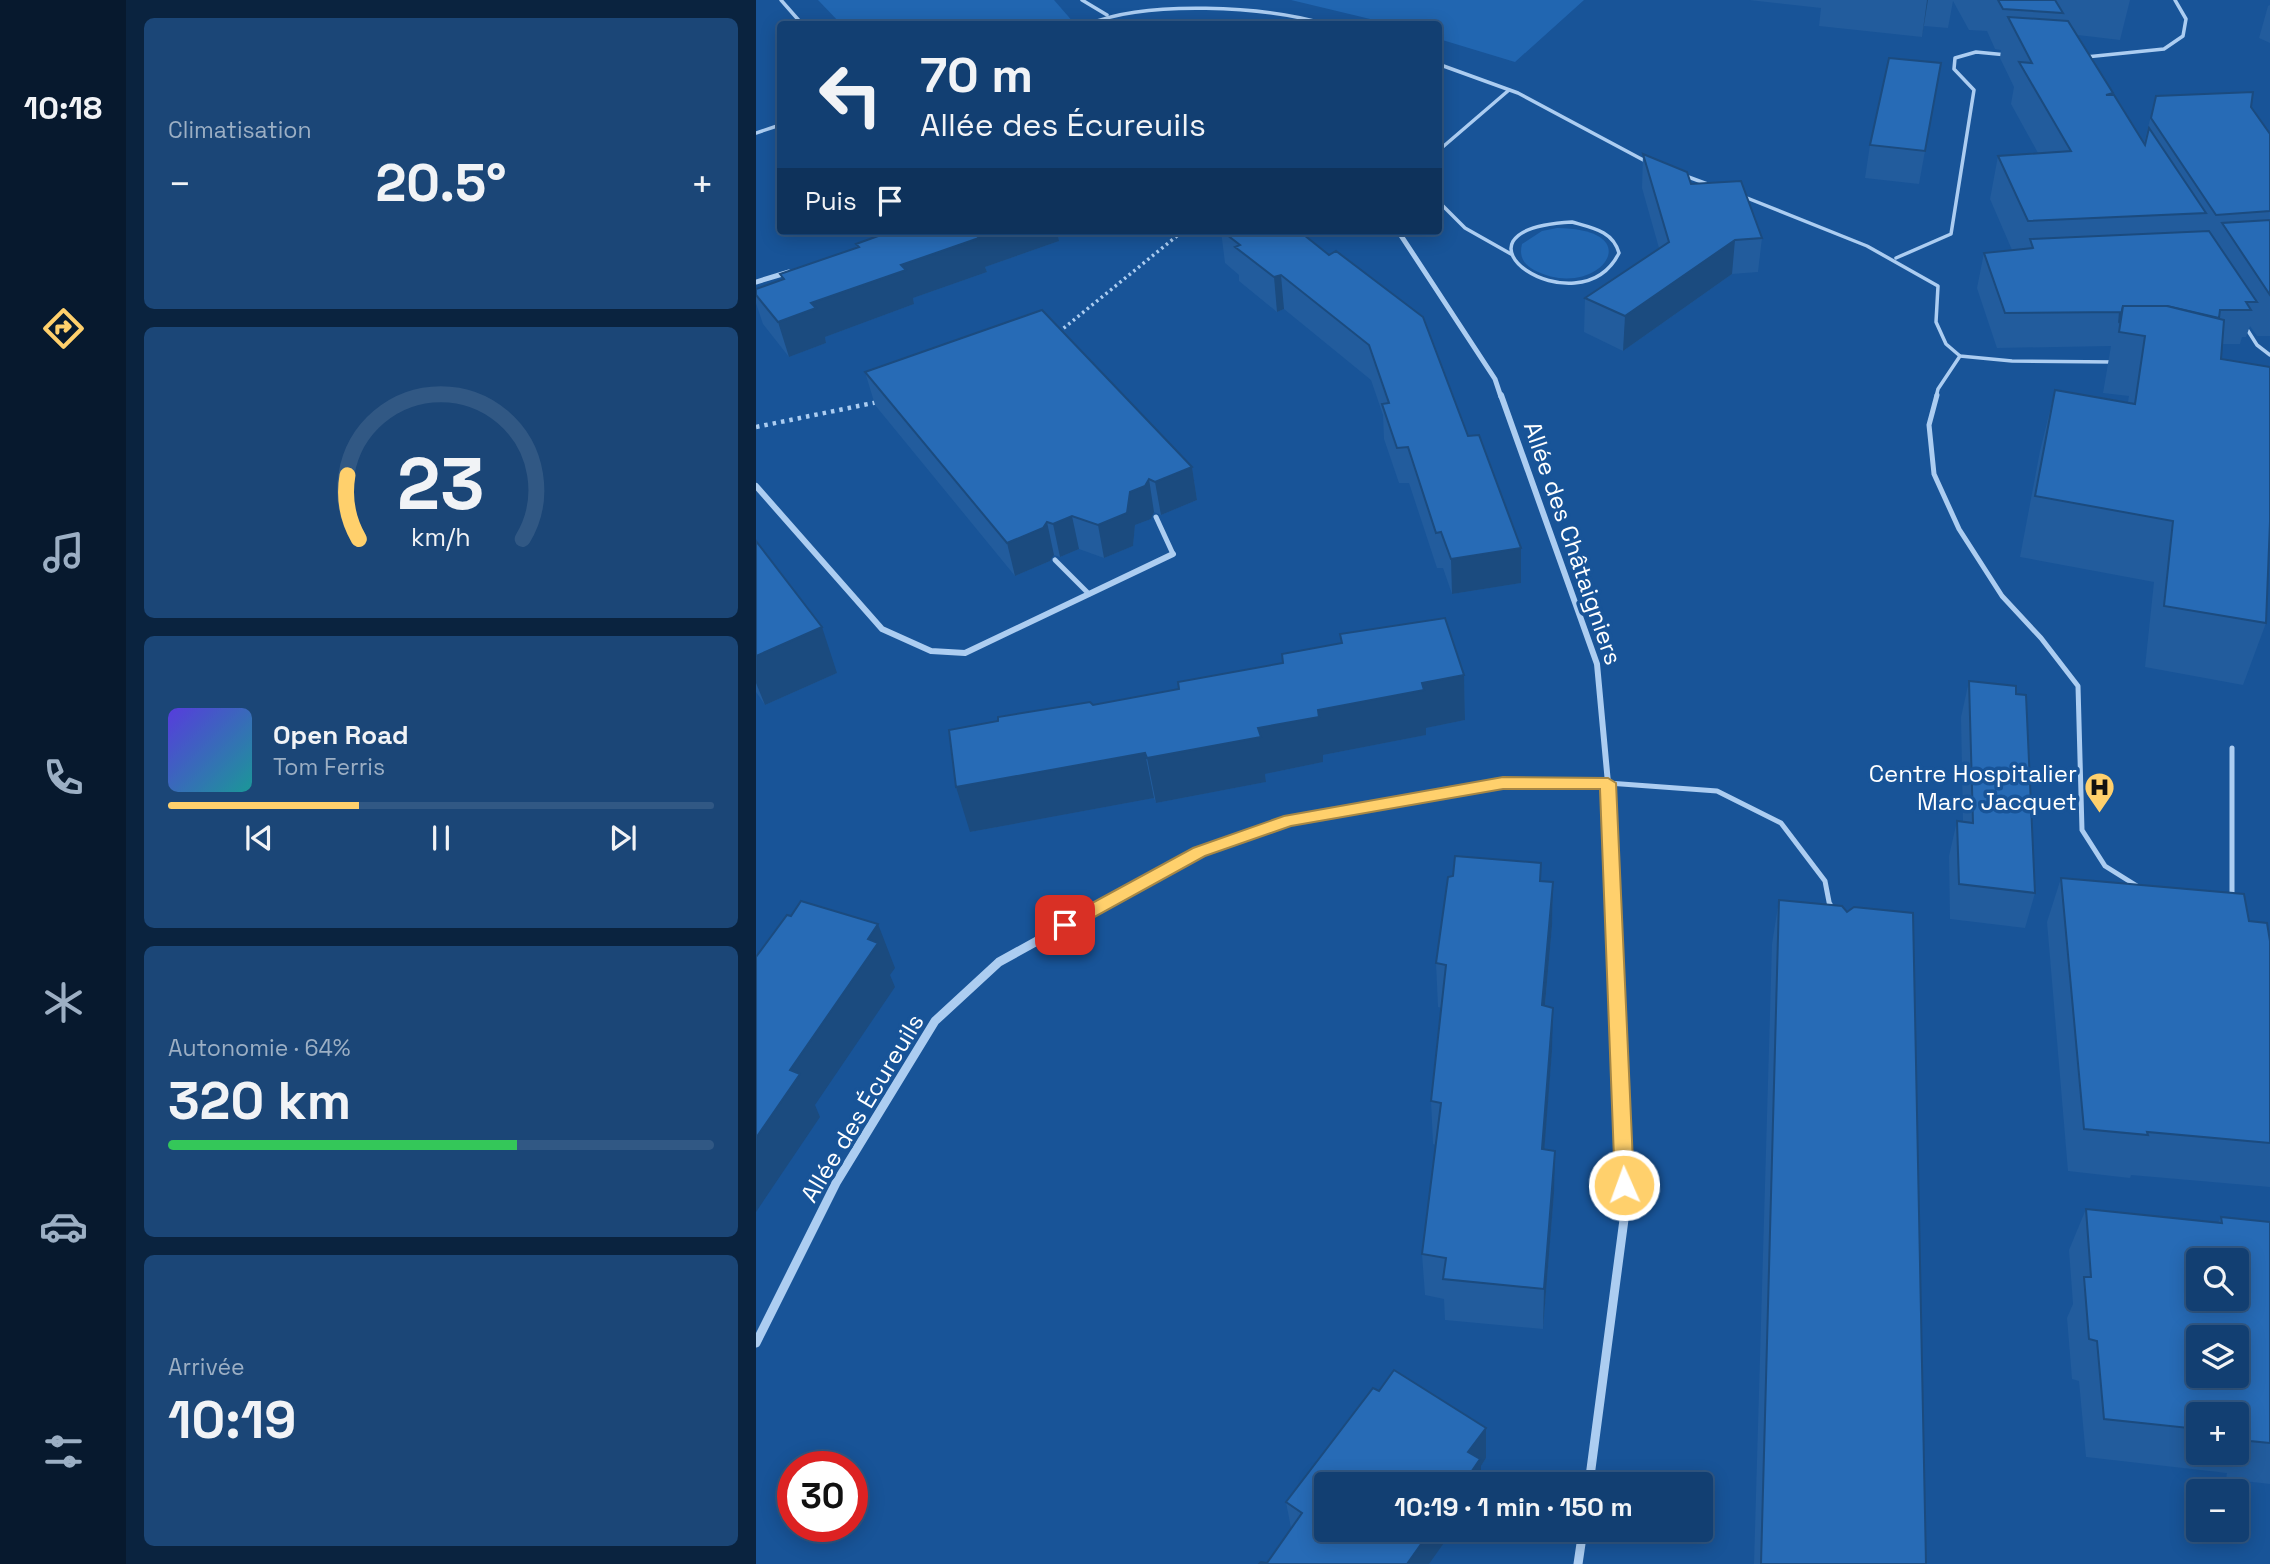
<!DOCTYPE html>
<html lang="fr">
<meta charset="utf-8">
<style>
:root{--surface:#123f72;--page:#1b4677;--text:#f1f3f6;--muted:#9cafc4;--line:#315884;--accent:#ffd06c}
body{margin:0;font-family:"Space Grotesk",sans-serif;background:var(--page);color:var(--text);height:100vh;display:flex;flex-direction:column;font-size:26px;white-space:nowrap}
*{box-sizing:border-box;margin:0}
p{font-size:23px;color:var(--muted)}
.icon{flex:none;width:38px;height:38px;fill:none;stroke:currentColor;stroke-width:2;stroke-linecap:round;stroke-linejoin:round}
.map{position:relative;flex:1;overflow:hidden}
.side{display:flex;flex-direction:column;gap:18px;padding:18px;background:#0a233f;width:630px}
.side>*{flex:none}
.top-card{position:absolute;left:21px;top:21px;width:665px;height:214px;border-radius:7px;box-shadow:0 4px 18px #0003,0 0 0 2px var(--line);background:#123f72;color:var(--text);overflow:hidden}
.fabs{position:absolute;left:1430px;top:1248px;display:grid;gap:14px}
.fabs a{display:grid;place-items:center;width:63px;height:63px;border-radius:7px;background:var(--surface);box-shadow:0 4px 18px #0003,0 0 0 2px var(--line);font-size:35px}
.speed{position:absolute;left:21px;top:1451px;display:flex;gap:14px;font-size:35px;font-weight:700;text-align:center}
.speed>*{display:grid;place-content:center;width:91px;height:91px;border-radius:50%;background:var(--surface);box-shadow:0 4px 18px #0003,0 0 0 2px var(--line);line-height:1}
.speed .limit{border:10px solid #d22;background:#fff;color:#111}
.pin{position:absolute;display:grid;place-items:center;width:60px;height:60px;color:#fff;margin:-30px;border-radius:14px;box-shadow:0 4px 10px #0006}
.me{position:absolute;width:77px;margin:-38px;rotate:358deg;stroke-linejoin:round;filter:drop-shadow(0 0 5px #0008)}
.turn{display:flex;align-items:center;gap:24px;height:147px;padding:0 28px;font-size:32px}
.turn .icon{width:91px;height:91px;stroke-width:2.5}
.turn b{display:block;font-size:49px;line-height:60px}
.then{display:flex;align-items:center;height:66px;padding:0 28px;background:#0003;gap:14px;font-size:26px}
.big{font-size:52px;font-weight:800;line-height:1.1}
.side .tile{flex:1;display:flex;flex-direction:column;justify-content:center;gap:10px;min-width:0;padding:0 24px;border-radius:10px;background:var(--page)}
.side .dial{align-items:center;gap:0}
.dial svg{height:182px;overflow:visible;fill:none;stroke:var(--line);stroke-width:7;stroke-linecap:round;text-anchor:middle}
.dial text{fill:var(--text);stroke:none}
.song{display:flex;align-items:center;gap:21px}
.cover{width:84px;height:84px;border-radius:10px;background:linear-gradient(135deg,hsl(250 70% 55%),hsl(180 70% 35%))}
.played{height:7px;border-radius:4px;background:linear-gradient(90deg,var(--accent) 35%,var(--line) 35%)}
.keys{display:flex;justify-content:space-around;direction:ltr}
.heat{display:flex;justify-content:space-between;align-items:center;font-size:38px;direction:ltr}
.charge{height:10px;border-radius:5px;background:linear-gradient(90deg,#34c759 64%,var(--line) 0)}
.trip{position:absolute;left:558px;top:1472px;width:399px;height:70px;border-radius:7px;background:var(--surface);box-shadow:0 4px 18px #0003,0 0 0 2px var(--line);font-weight:800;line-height:70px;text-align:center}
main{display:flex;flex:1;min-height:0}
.tab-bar{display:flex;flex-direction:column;width:126px;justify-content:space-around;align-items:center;background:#07192e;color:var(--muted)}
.tab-bar .icon{width:49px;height:49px}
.tab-bar .selected{color:var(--accent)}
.tab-bar b{font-size:32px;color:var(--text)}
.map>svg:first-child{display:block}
.green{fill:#2166b1}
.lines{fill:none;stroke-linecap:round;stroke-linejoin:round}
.path-far1{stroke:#accdf1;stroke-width:3.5;stroke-dasharray:2.5 3.5;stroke-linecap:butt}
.path{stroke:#accdf1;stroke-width:4.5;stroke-dasharray:3.5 5;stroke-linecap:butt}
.lane-far2{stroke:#accdf1;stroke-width:3.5}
.lane-far1{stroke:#accdf1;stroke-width:5}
.lane{stroke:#accdf1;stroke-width:6}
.street-far2{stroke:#accdf1;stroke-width:5}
.street-far1{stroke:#accdf1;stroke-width:6}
.street{stroke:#accdf1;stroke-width:9}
.wall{fill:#225c9d;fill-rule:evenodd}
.shaded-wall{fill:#1b4b7f}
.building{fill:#276bb6;stroke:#1b4b7f;stroke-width:2;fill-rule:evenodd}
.route{fill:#ffd06c;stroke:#a68746;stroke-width:2}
.labels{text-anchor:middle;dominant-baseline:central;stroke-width:7;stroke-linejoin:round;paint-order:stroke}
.street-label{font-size:24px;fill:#fff;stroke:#185498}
.poi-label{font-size:24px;fill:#fff;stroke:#185498;text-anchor:end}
</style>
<main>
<nav class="tab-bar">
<b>10:18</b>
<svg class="icon selected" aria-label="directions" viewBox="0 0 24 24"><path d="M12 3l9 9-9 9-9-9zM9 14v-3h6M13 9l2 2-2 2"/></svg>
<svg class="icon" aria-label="music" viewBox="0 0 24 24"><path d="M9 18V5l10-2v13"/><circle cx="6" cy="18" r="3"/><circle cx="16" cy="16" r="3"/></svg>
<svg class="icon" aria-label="phone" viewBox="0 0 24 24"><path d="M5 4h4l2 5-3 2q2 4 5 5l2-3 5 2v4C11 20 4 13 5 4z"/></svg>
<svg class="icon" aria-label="climate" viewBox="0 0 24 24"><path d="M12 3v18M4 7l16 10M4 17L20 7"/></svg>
<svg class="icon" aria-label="car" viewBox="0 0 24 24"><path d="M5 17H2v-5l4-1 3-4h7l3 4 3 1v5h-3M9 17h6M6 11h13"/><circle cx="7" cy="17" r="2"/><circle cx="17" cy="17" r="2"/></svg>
<svg class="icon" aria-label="filters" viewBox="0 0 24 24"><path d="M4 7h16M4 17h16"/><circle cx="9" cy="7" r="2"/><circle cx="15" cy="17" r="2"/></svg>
</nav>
<section class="side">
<div class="tile"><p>Climatisation</p>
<div class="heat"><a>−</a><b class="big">20.5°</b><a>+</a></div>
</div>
<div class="tile dial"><svg viewBox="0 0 100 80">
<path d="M14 69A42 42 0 1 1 86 69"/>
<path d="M14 69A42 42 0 0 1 9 41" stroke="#ffd06c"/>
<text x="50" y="56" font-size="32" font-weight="700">23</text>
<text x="50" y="72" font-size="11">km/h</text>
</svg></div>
<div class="tile">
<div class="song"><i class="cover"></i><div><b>Open Road</b><p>Tom Ferris</p></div></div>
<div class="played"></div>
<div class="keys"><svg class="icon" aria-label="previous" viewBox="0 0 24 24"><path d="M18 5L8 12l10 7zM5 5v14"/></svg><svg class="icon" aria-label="pause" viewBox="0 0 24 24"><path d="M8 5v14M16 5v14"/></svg><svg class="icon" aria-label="next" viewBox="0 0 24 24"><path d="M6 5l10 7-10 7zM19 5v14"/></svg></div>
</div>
<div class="tile"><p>Autonomie · 64%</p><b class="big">320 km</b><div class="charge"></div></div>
<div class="tile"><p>Arrivée</p><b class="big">10:19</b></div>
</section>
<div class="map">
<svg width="1514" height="1564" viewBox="0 0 1514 1564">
<rect width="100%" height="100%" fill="#185498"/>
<g class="green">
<polygon points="62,0 298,0 318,23 85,24"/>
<polygon points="535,0 828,0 759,62 683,39 682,24 635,24"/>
<path d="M801,228C898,229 840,303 778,270C767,264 763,256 766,244L786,231Z"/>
</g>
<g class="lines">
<polyline class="path-far1" points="303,332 427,231"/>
<polyline class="path" points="0,427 122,402"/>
<g class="lane-far2">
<polyline points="25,0 46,24"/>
<polyline points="326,0 351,15"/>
<path d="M333,24C391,0 508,6 569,24"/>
<polyline points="1330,57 1408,49 1427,36 1430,19 1419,0"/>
<polyline points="682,64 762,93 891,162"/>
<polyline points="0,133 24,125"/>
<polyline points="682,151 753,90"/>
<polyline points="927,175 954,185"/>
<polyline points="986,196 1111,246 1182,286 1180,322 1190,344 1204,356 1256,361 1357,362"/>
<polyline points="682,201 709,228 755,254"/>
<path d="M816,222C837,228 857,231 863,253C823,333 672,230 816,222Z"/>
<polyline points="1140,258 1195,234 1218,90 1198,69 1199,58 1220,52 1251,55"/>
<polyline points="1489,326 1501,345 1514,355"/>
<polyline points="1180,397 1182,389 1204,356"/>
</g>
<g class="lane-far1">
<polyline points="1181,395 1173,425 1178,474 1203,529 1246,596 1285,638 1322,686 1326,830 1349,866 1381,886"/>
<polyline points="400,517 417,554"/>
<polyline points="299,560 333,594"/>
<polyline points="1476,748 1476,898"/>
<polyline points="852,783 961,791 1025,823 1069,881 1074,907"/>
</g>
<polyline class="lane" points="1074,905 1075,910"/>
<g class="street-far2">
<polyline points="642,231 739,379 745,397"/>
<polyline points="0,282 33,272"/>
</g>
<g class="street-far1">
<polyline points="745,395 841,664 852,783 857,907"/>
<polyline points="0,486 126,629 175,651 209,653 417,554"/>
<polyline points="343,907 443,852 534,820 747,783 852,783"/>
</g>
<g class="street">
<polyline points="0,1343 80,1183 179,1021 243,962 346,905"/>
<polyline points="833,1484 869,1212 857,905"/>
<polyline points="822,1564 827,1530"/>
</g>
</g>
<g class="wall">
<polygon points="993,0 1374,0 1364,40 1322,35 1357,93 1356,95 1388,143 1400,96 1495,107 1514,134 1514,336 1501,336 1494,326 1490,337 1486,337 1484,344 1466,344 1465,359 1510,623 1487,685 1389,667 1398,582 1264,557 1284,451 1299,390 1372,402 1373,396 1347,393 1355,346 1241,348 1221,288 1228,253 1256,250 1234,199 1242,156 1282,153 1255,104 1258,87 1244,58 1245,50 1239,49 1231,31 1213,30 1197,1 1192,28 1168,26 1166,37 1063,26 1065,8"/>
<polygon points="1514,5 1514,43 1503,38 1512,6"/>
<polygon points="1185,63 1163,184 1109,178 1114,145"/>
<polygon points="887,154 935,184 1006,238 1002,272 976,274 867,351 828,332 829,298 903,248 886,188"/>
<polygon points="136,231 301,231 303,241 229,267 231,272 157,298 158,304 69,337 70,343 33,357 7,324 0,303 0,289 26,279 24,274 101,248 100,244"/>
<polygon points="465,231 543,231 765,583 696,594 687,568 681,568 653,483 643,483 628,439 627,415 615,380 528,309 521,312 483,281 483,275 469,263"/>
<polygon points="109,372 436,467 441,500 405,515 398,512 395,519 379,525 377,546 348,558 323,549 304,557 298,555 294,561 259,576 119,405"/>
<polygon points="0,541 81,673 9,705 0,692"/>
<polygon points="708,675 709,720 670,728 670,735 567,755 567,762 509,774 510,782 400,803 398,798 214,832 337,705"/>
<polygon points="1213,681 1279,893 1269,928 1194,919 1193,856 1201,821 1207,822 1205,717"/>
<polygon points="1305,878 1493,921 1514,941 1514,1187 1375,1175 1374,1178 1312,1171 1291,922"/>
<polygon points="785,881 797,882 796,926 789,1006 796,1051 788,1149 798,1193 787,1329 689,1320 688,1299 669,1295 666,1254 680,1145 677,1144 675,1101 686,1008 682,1007 680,963"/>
<polygon points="1023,900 1170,1564 998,1564 1016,944"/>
<path d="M1330,1209L1462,1223L1465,1217L1514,1222V1484L1470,1479L1471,1473L1330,1457L1323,1381L1316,1379L1311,1318L1317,1304L1313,1250ZM1442,1414H1480V1452H1442Z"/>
<polygon points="730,1458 725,1466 511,1563 535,1528 530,1502"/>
</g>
<g class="shaded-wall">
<polygon points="1171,0 1172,0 1166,37"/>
<polygon points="226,231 301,231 303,241 229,267 231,272 157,298 158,304 69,337 70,343 33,357 22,322 55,303"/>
<polygon points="979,240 976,274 867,351 869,316"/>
<polygon points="525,275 528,309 521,312 518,277"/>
<polygon points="436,467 441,500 405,515 399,482"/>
<polygon points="393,479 398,512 395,519 379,525 377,546 348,558 342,525 374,492"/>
<polygon points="316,516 323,549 304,557 297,524"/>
<polygon points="291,522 298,555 294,561 259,576 251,543"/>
<polygon points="765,548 765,583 696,594 695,559"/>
<polygon points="66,627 81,673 9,705 0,683 0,656"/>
<polygon points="708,675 709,720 670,728 670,735 567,755 567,762 509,774 510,782 400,803 391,758 502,728 562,710 666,683"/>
<polygon points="389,753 398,798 214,832 200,787"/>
<polygon points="797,882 796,926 785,1049 786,1005"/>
<polygon points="122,924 139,968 134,975 139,987 59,1105 64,1117 0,1212 0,1138 34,1070"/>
<polygon points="797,1008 796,1051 785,1192 786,1149"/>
<polygon points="799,1151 798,1193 787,1329 788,1289"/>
<polygon points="730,1428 730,1458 725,1466 725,1484 707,1484 712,1452"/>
<polygon points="675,1530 697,1530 673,1564 651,1564"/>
</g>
<g class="building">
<polygon points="1242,0 1299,0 1307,13 1247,9"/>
<polygon points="1252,17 1312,21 1357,93 1350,95 1358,95 1389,145 1393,128 1450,213 1272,221 1242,156 1315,151 1263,62 1276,63"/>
<polygon points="1133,58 1185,63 1169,151 1114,145"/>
<polygon points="1497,92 1495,107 1514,134 1514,211 1460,215 1395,118 1400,96"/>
<polygon points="887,154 931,172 935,184 985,181 1006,238 979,240 869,316 829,298 913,242"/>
<polygon points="1514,220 1514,295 1466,223"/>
<polygon points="136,231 226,231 219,233 223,238 145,265 150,270 55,303 60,308 22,322 0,295 0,289 28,279 24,274 103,247 100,244"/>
<polygon points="466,231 543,231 573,255 580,251 667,317 712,436 723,435 765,548 695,559 685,532 680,533 652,447 641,448 626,404 633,403 613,345 525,275 518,277 479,247 484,245"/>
<polygon points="1453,231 1501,302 1490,302 1495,310 1464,310 1463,318 1411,306 1367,306 1363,323 1364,312 1249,313 1228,253 1277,248 1274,239"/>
<polygon points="1367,306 1411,306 1468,320 1465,359 1514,367 1514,522 1510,623 1408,606 1417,521 1279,496 1299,390 1379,404 1389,336 1363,332"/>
<polygon points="286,310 436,467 399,482 393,479 389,486 374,492 371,513 342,525 316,516 297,524 291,522 287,528 251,543 109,372"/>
<polygon points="0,541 66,627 0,656"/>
<polygon points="689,618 708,675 666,683 668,690 562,710 563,717 502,728 505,737 391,758 389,753 200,787 193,730 242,721 242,717 334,702 337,705 423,689 422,682 527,663 526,654 586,643 584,634"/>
<polygon points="1213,681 1260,686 1260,694 1270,695 1279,893 1203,884 1201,821 1217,823"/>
<polygon points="699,856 785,863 784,881 797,882 786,1005 797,1008 786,1149 799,1151 788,1289 687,1279 690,1258 666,1254 685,1103 675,1101 690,965 680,963 692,877 697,876"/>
<polygon points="1305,878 1488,894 1493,921 1511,923 1514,941 1514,1143 1391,1132 1392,1135 1328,1129"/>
<polygon points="1023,900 1086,906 1091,912 1098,907 1157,913 1170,1564 1005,1564"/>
<polygon points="45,901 122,924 112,939 122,943 34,1070 44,1074 0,1138 0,957 31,915 35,916"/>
<path d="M1330,1209L1466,1223L1465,1217L1514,1222V1443L1494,1441V1435L1480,1433V1414H1442V1429L1348,1419L1341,1341L1333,1339L1328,1277H1335ZM1442,1260H1480V1298H1442ZM1442,1337H1480V1376H1442Z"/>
<polygon points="638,1370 730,1428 712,1452 724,1459 707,1484 570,1484 570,1530 675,1530 651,1564 503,1564 505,1562 511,1563 546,1513 530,1502 617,1388 623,1391"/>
</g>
<polygon class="route" points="747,777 852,778 860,783 878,1185 875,1191 868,1193 862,1191 859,1185 844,789 747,789 535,826 449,856 315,930 303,930 301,925 303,921 437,848 528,816"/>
<defs>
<symbol id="hospital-pin" viewBox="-11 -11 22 30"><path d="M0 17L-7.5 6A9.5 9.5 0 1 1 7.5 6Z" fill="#ffd06c" stroke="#185498"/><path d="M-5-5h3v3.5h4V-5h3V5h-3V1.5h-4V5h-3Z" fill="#111"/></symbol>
</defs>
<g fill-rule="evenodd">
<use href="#hospital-pin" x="1326" y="770" width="35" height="47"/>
</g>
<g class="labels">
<g class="street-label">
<text transform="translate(817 543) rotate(71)">Allée des Châtaigniers</text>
<text transform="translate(106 1108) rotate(-59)">Allée des Écureuils</text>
</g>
<g class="poi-label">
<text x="1321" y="773">Centre Hospitalier<tspan x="1321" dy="28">Marc Jacquet</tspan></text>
</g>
</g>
</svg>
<div class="fabs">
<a><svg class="icon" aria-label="search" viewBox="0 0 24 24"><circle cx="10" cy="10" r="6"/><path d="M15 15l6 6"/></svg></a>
<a><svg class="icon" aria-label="layers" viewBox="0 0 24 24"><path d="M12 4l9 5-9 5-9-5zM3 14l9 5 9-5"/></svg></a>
<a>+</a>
<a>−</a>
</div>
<div class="speed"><div class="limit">30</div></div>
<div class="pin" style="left:309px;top:925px;background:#d93025"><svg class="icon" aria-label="arrive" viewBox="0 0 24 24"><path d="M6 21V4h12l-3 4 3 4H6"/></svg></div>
<svg class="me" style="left:868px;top:1185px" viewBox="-20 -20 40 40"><circle r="17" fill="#ffd06c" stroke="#fff" stroke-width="3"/><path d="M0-11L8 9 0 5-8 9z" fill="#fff"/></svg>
<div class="trip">10:19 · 1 min · 150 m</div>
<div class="top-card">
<div class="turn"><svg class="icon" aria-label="left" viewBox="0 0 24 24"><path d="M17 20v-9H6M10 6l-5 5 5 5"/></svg><div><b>70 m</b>Allée des Écureuils</div></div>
<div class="then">Puis<svg class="icon" aria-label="arrive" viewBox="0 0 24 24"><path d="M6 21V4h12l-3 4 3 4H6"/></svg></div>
</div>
</div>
</main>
